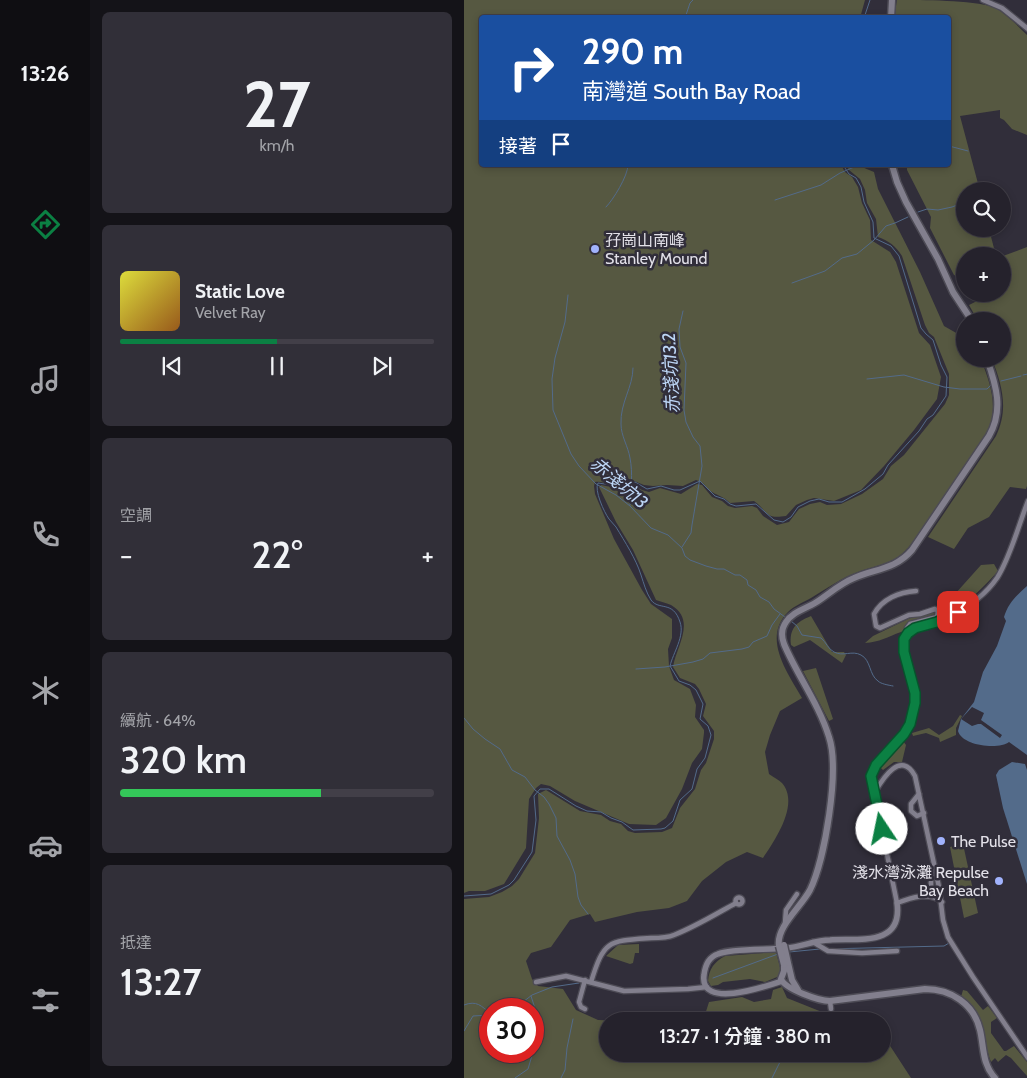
<!DOCTYPE html>
<html lang="zh-TW">
<meta charset="utf-8">
<style>
:root{--surface:#25222c;--page:#312f38;--text:#f1f3f6;--muted:#a3a4a9;--line:#423f48;--accent:#0b8043}
body{margin:0;font-family:Cabin,"Noto Sans TC",sans-serif;background:var(--page);color:var(--text);height:100vh;display:flex;flex-direction:column;font-size:19px;white-space:nowrap}
*{box-sizing:border-box;margin:0}
p{font-size:16px;color:var(--muted)}
.icon{flex:none;width:28px;height:28px;fill:none;stroke:currentColor;stroke-width:2;stroke-linecap:round;stroke-linejoin:round}
.map{position:relative;flex:1;overflow:hidden}
.details{display:flex;flex-direction:column;gap:12px;padding:12px;background:#141318;width:374px}
.details>*{flex:none}
.top-card{position:absolute;left:15px;top:15px;width:472px;height:152px;border-radius:5px;box-shadow:0 2px 8px #0003,0 0 0 1px var(--line);background:#1a4fa0;color:#fff;overflow:hidden}
.buttons{position:absolute;left:492px;top:182px;display:grid;gap:10px}
.buttons a{display:grid;place-items:center;width:55px;height:55px;border-radius:50%;background:var(--surface);box-shadow:0 2px 8px #0003,0 0 0 1px var(--line);font-size:25px}
.speed{position:absolute;left:15px;top:998px;display:flex;gap:10px;font-size:25px;font-weight:700;text-align:center}
.speed>*{display:grid;place-content:center;width:65px;height:65px;border-radius:50%;background:var(--surface);box-shadow:0 2px 8px #0003,0 0 0 1px var(--line);line-height:1}
.speed .limit{border:8px solid #d22;background:#fff;color:#111}
.pin{position:absolute;display:grid;place-items:center;width:42px;height:42px;color:#fff;margin:-21px;border-radius:10px;box-shadow:0 2px 8px #0006}
.me{position:absolute;width:55px;margin:-28px;rotate:349deg;stroke-linejoin:round;filter:drop-shadow(0 0 4px #0008)}
.turn{display:flex;align-items:center;gap:18px;height:105px;padding:0 20px;font-size:22px}
.turn .icon{width:65px;height:65px;stroke-width:2.5}
.turn b{display:block;font-size:35px;line-height:42px}
.then{display:flex;align-items:center;height:48px;padding:0 20px;background:#0003;gap:10px;font-size:19px}
.big{font-size:38px;font-weight:600;line-height:1.1}
.details .widget{flex:1;display:flex;flex-direction:column;justify-content:center;gap:8px;min-width:0;padding:0 18px;border-radius:8px;background:var(--page)}
.details .dial{align-items:center;gap:0}
.dial b{font-size:65px;line-height:1}
.song{display:flex;align-items:center;gap:15px}
.cover{width:60px;height:60px;border-radius:8px;background:linear-gradient(135deg,hsl(60 70% 55%),hsl(30 70% 35%))}
.played{height:5px;border-radius:2px;background:linear-gradient(90deg,var(--accent) 50%,var(--line) 50%)}
.keys{display:flex;justify-content:space-around;direction:ltr}
.heat{display:flex;justify-content:space-between;align-items:center;font-size:28px;direction:ltr}
.charge{height:8px;border-radius:4px;background:linear-gradient(90deg,#34c759 64%,var(--line) 0)}
.trip{position:absolute;left:135px;top:1012px;width:292px;height:50px;border-radius:25px;background:var(--surface);box-shadow:0 2px 8px #0003,0 0 0 1px var(--line);font-weight:600;line-height:50px;text-align:center}
main{display:flex;flex:1;min-height:0}
.menu{display:flex;flex-direction:column;width:90px;justify-content:space-around;align-items:center;background:#0f0e12;color:var(--muted)}
.menu .icon{width:35px;height:35px}
.menu .current{color:var(--accent)}
.menu b{font-size:22px;color:var(--text)}
.map>svg:first-child{display:block}
.green{fill:#565841;fill-rule:evenodd}
.water{fill:#536b8a}
.pier{fill:#312e3a}
.lines{fill:none;stroke-linecap:round;stroke-linejoin:round}
.stream{stroke:#536b8a;stroke-width:1}
.minor-casing{stroke:#4d4b55;stroke-width:7}
.tertiary-casing{stroke:#4d4b55;stroke-width:8}
.secondary-casing{stroke:#4d4b55;stroke-width:9}
.minor{stroke:#827f8d;stroke-width:4.5}
.tertiary{stroke:#827f8d;stroke-width:5.5}
.secondary{stroke:#827f8d;stroke-width:6}
.secondary-bridge-casing{stroke:#4d4b55;stroke-width:9;stroke-linecap:butt}
.secondary-bridge{stroke:#827f8d;stroke-width:6}
.route-casing{stroke:#07532c;stroke-width:12}
.route{stroke:#0b8043;stroke-width:9}
.poi-dot{fill:#a1b3fd;stroke:#312e3a;stroke-width:2}
.labels{text-anchor:middle;dominant-baseline:central;stroke-width:5;stroke-linejoin:round;paint-order:stroke}
.poi-label{font-size:16px;fill:#e2e0e8;stroke:#312e3a;text-anchor:start}
.water-label{font-size:18px;font-style:italic;fill:#bcd5f5;stroke:#312e3a}
</style>
<main>
<nav class="menu">
<b>13:26</b>
<svg class="icon current" aria-label="directions" viewBox="0 0 24 24"><path d="M12 3l9 9-9 9-9-9zM9 14v-3h6M13 9l2 2-2 2"/></svg>
<svg class="icon" aria-label="music" viewBox="0 0 24 24"><path d="M9 18V5l10-2v13"/><circle cx="6" cy="18" r="3"/><circle cx="16" cy="16" r="3"/></svg>
<svg class="icon" aria-label="phone" viewBox="0 0 24 24"><path d="M5 4h4l2 5-3 2q2 4 5 5l2-3 5 2v4C11 20 4 13 5 4z"/></svg>
<svg class="icon" aria-label="climate" viewBox="0 0 24 24"><path d="M12 3v18M4 7l16 10M4 17L20 7"/></svg>
<svg class="icon" aria-label="car" viewBox="0 0 24 24"><path d="M5 17H2v-5l4-1 3-4h7l3 4 3 1v5h-3M9 17h6M6 11h13"/><circle cx="7" cy="17" r="2"/><circle cx="17" cy="17" r="2"/></svg>
<svg class="icon" aria-label="filters" viewBox="0 0 24 24"><path d="M4 7h16M4 17h16"/><circle cx="9" cy="7" r="2"/><circle cx="15" cy="17" r="2"/></svg>
</nav>
<section class="details">
<div class="widget dial"><b>27</b><p>km/h</p></div>
<div class="widget">
<div class="song"><i class="cover"></i><div><b>Static Love</b><p>Velvet Ray</p></div></div>
<div class="played"></div>
<div class="keys"><svg class="icon" aria-label="previous" viewBox="0 0 24 24"><path d="M18 5L8 12l10 7zM5 5v14"/></svg><svg class="icon" aria-label="pause" viewBox="0 0 24 24"><path d="M8 5v14M16 5v14"/></svg><svg class="icon" aria-label="next" viewBox="0 0 24 24"><path d="M6 5l10 7-10 7zM19 5v14"/></svg></div>
</div>
<div class="widget"><p>空調</p>
<div class="heat"><a>−</a><b class="big">22°</b><a>+</a></div>
</div>
<div class="widget"><p>續航 · 64%</p><b class="big">320 km</b><div class="charge"></div></div>
<div class="widget"><p>抵達</p><b class="big">13:27</b></div>
</section>
<div class="map">
<svg width="564" height="1078" viewBox="0 0 564 1078">
<rect width="100%" height="100%" fill="#312e3a"/>
<g class="green">
<path d="M0,0H401L396,18H18V165H377L381,172L388,177L394,187L398,203L406,220L407,240L426,252L432,262L455,333L466,345L477,377L473,399L450,430L420,466L397,490L370,501L350,498L343,500L332,505L322,516C300,519 305,512 290,501L266,503C260,497 255,496 248,492C240,488 244,484 232,480L219,486L203,485L189,486L180,485L165,479C158,482 152,485 144,484C139,483 137,481 131,482L130,486L131,494L150,539L178,590L187,604L208,619V638L204,649L205,666L210,680L226,689L232,705L231,717L240,730V733L238,749L228,763L218,789L202,818L192,825L165,824L111,801L86,786L77,784L72,788L65,799L62,848L40,884L21,891H5L0,893Z"/>
<path d="M433,0C459,0 507,0 530,7C542,14 553,25 563,35V135L548,129L540,120L536,118V110L496,116L516,191H501V229H525L532,256H501V279L490,275L466,228L467,217L443,170V165H485V18H430Z"/>
<path d="M382,165H393L410,172L414,189L456,272L480,326L501,338V359H517C526,383 534,404 525,429L451,539C432,565 422,562 394,572C377,578 362,589 347,598C340,602 330,606 324,612C298,638 323,672 338,698L316,711L306,735L301,752L305,774C309,777 315,780 318,783C336,804 311,840 299,858L283,852L262,862L238,881L223,901L205,908L173,912L131,922L126,914L106,920L87,947L67,953L62,961L68,979L74,986L99,989L112,1010L134,1020L156,1021H144V1054H419V1035L447,1078H0V899L25,897L38,892L48,886L55,879L71,853L75,818L74,794L82,790L116,811L137,815L146,821L157,824L164,831L171,833L198,832L208,828L216,808L231,789L237,770L242,763L250,739V731L239,716L242,704L235,689L231,684L216,678L209,667C212,647 233,620 207,605C203,603 197,602 192,600L169,550L152,522L135,487L137,485L157,489L169,484L178,490L185,492L196,488L217,494L233,484L238,485L248,497L258,501L264,506L271,508L288,506L293,508L299,516L313,525L325,522L335,509L346,504L356,502L363,505L377,504L398,494L419,479L427,466L440,455L481,404L485,395V374L470,337L465,333L461,325L438,256C432,246 425,241 414,237L412,219L403,203L401,190L396,179L385,170ZM26,1009H69V1051H26Z"/>
<path d="M563,247V486L562,489L546,487L525,517L504,528L490,549L464,537L532,436C545,409 538,385 528,359H539V321H514L505,305L517,299L514,294H539V256Z"/>
<path d="M530,564L534,571C518,589 496,611 474,621C463,626 449,627 437,632C423,637 416,642 401,643L409,636L444,619L471,609L491,594L517,565Z"/>
<path d="M347,616L368,652H380L382,655L378,663L346,640L330,647L327,645C325,629 332,622 347,616Z"/>
<polygon points="352,668 369,719 365,721 339,671"/>
<polygon points="496,715 498,716 492,728 492,735 476,742 475,738 462,733 449,736 448,733 465,728 475,735 489,726"/>
<polygon points="439,741 442,745 438,762 430,762 419,770 416,767"/>
<polygon points="499,844 514,913 500,918 486,847"/>
<polygon points="175,944 175,953 171,953 169,963 166,964 142,956 154,945"/>
<path d="M312,952L318,975L301,982L286,979L259,982L254,985L247,986L244,981C245,969 250,962 261,956Z"/>
<polygon points="318,987 323,998 358,1012 369,1021 239,1021 245,1002 278,997 290,1002 307,999 309,990"/>
<path d="M499,990L503,991L519,1010L524,1006L533,1018L527,1022V1033L540,1051H542L550,1046L563,1062V1076L547,1058L542,1055L534,1062L531,1058L527,1062C518,1040 522,1009 497,997Z"/>
</g>
<g class="water">
<path d="M563,586V755L545,742C535,750 498,746 494,731L497,719L510,702L519,672L533,646L542,621L540,617C544,603 553,595 563,586Z"/>
<polygon points="548,762 561,764 563,770 563,884 539,808 532,775 535,770"/>
</g>
<polygon class="pier" points="508,707 520,713 517,720 538,735 536,738 517,724 514,724 508,726 497,719"/>
<g class="lines">
<g class="stream">
<polyline points="221,18 226,3 229,0"/>
<polyline points="400,18 406,0"/>
<polyline points="485,146 504,151"/>
<polyline points="311,200 357,185 376,173 395,165"/>
<path d="M142,207C149,200 164,176 164,165"/>
<polyline points="454,212 463,209 474,210 488,207 501,202"/>
<polyline points="328,283 361,271 378,258 393,254 410,240 422,226 431,223 444,217"/>
<polyline points="104,295 101,322 91,358 88,379 89,410 107,454 115,466 132,484 152,495 166,506 187,528 204,535 218,548 221,556 226,560 242,566 253,569 260,569 271,575 276,575 283,580 284,585 292,590 296,597 305,602 310,609 321,617"/>
<polyline points="559,375 564,374"/>
<polyline points="403,379 440,375 480,387 496,389 523,389 527,385"/>
<polyline points="537,381 557,376"/>
<path d="M166,505C167,490 169,473 166,458C164,446 157,436 157,424C156,403 169,387 169,368"/>
<polyline points="218,547 227,533 228,525 238,466 236,446 229,437 222,422 220,410 222,363 216,347 215,329 219,311"/>
<path d="M327,621L333,626L338,635L357,638C362,642 364,649 370,652C379,657 388,650 397,655C407,660 405,675 414,681C417,684 424,685 429,686"/>
<polyline points="172,669 201,667 229,662 239,659 246,653 278,649 285,647 289,642 303,636 308,625 316,614"/>
<polyline points="0,718 9,729 21,739 36,749 48,770 61,777 71,790 80,797 85,804 92,818 93,836 106,860 111,874 114,897 117,905 124,914"/>
<path d="M0,896L27,894L45,885L50,880L68,852L72,820L70,796L76,789H85L112,806L123,811L137,812L147,818L158,822L169,830L197,829L201,828L209,821L216,800L228,789L233,769L241,758L247,735L244,726L236,719L239,704L232,690L226,685L215,681L206,666C209,653 221,636 216,622C209,600 195,611 187,600C182,592 180,584 177,575C172,559 161,542 152,527C150,524 147,522 145,519C140,512 130,490 134,483L155,486L171,482L183,489L197,486L210,490H216L236,481L251,496L260,499L266,504L272,506L292,504L310,520L319,522L327,517L334,507L346,501L355,499L365,502H378L401,489L419,474L424,465L455,431L463,419L469,415L482,396L483,377L477,365L469,340L462,334L457,328L435,256L427,246L410,238L409,222L400,202L397,187L392,178L385,174L379,165"/>
<polyline points="362,949 480,946 485,943"/>
<polyline points="325,952 356,949"/>
<polyline points="249,978 314,954"/>
<path d="M0,1005C13,1000 17,1006 26,1013"/>
<polyline points="50,1009 68,995 88,987 115,983"/>
<polyline points="359,1021 360,1017"/>
<polyline points="0,1031 9,1016 26,1015"/>
<polyline points="51,1078 64,1069 69,1052 75,1043 76,1024 67,996"/>
<polyline points="97,1078 101,1070 103,1048 109,1019"/>
<polyline points="308,1078 320,1054"/>
</g>
<defs>
<g id="minor">
<polyline points="519,0 538,8 564,29"/>
<path d="M444,633L443,628L446,624L473,617L474,611L471,609L456,614L445,615L416,628L412,626L410,614C418,599 435,592 452,591"/>
<path d="M411,792C419,778 437,750 451,776L475,887L479,920L484,937L509,977L564,1058"/>
<polyline points="455,794 447,804 447,811 453,816 460,813"/>
<polyline points="461,896 467,889 467,878 471,870"/>
<circle cx="275" cy="901" r="3.5"/>
<path d="M478,902C466,891 446,898 433,903L407,776C416,746 448,739 451,703C452,683 431,649 444,633C450,626 476,622 486,617C503,608 522,594 533,578C546,558 555,524 564,501"/>
<polyline points="321,923 322,910 333,894"/>
<polyline points="349,942 364,951 398,953 433,951"/>
<polyline points="72,982 102,976 160,991 224,989 243,987"/>
<path d="M127,982C140,940 144,941 187,938C195,938 203,938 210,935C231,927 252,914 272,903"/>
<polyline points="366,1001 367,1009"/>
<polyline points="121,1009 117,1007 115,1002 121,980"/>
</g>
<path id="tertiary" d="M318,981C303,986 235,1010 240,975C241,966 245,957 254,954C267,948 305,950 322,948C337,947 351,940 366,940C394,938 439,947 433,903"/>
<g id="secondary">
<polyline points="427,18 428,0"/>
<polyline points="428,165 433,182 442,202 474,259 489,292 508,321"/>
<path d="M315,946C312,927 337,907 346,890C361,859 376,770 365,737C355,704 333,675 320,644C317,636 317,629 322,622C328,612 341,609 351,603C364,595 375,584 390,578C411,569 432,569 448,550L525,436C540,410 532,385 523,359"/>
<polyline points="324,963 328,980 334,990"/>
<path d="M320,965V971L317,979C321,989 355,1001 366,1001L461,989C487,989 510,1004 516,1030C520,1047 518,1064 531,1078"/>
</g>
</defs>
<use href="#minor" class="minor-casing"/>
<use href="#tertiary" class="tertiary-casing"/>
<use href="#secondary" class="secondary-casing"/>
<use href="#minor" class="minor"/>
<use href="#tertiary" class="tertiary"/>
<use href="#secondary" class="secondary"/>
<defs>
<g id="secondary-bridge">
<polyline points="320,945 324,963"/>
<polyline points="315,946 320,965"/>
</g>
</defs>
<use href="#secondary-bridge" class="secondary-bridge-casing"/>
<use href="#secondary-bridge" class="secondary-bridge"/>
</g>
<g class="lines">
<defs>
<polyline id="route" points="418,829 407,776 412,765 440,734 446,724 451,703 451,693 440,652 440,639 444,633 451,628 473,622 494,612"/>
</defs>
<use href="#route" class="route-casing"/>
<use href="#route" class="route"/>
</g>
<g class="poi-dot">
<circle cx="131" cy="249" r="5"/>
<circle cx="477" cy="841" r="5"/>
<circle cx="535" cy="881" r="5"/>
</g>
<g class="labels">
<g class="poi-label">
<text x="141" y="240">孖崗山南峰<tspan x="141" dy="18">Stanley Mound</tspan></text>
<text x="487" y="841">The Pulse</text>
<text x="525" y="872" text-anchor="end">淺水灣泳灘 Repulse<tspan x="525" dy="18">Bay Beach</tspan></text>
</g>
<g class="water-label">
<text transform="translate(207 373) rotate(-93)">赤淺坑13.2</text>
<text transform="translate(155 483) rotate(40)">赤淺坑13</text>
</g>
</g>
</svg>
<div class="buttons">
<a><svg class="icon" aria-label="search" viewBox="0 0 24 24"><circle cx="10" cy="10" r="6"/><path d="M15 15l6 6"/></svg></a>
<a>+</a>
<a>−</a>
</div>
<div class="speed"><div class="limit">30</div></div>
<div class="pin" style="left:494px;top:612px;background:#d93025"><svg class="icon" aria-label="arrive" viewBox="0 0 24 24"><path d="M6 21V4h12l-3 4 3 4H6"/></svg></div>
<svg class="me" style="left:418px;top:829px" viewBox="-20 -20 40 40"><circle r="19" fill="#fff"/><path d="M0-13L10 11 0 6-10 11z" fill="#0b8043"/></svg>
<div class="trip">13:27 · 1 分鐘 · 380 m</div>
<div class="top-card">
<div class="turn"><svg class="icon" aria-label="right" viewBox="0 0 24 24"><path d="M7 20v-9h11M14 6l5 5-5 5"/></svg><div><b>290 m</b>南灣道 South Bay Road</div></div>
<div class="then">接著<svg class="icon" aria-label="arrive" viewBox="0 0 24 24"><path d="M6 21V4h12l-3 4 3 4H6"/></svg></div>
</div>
</div>
</main>
